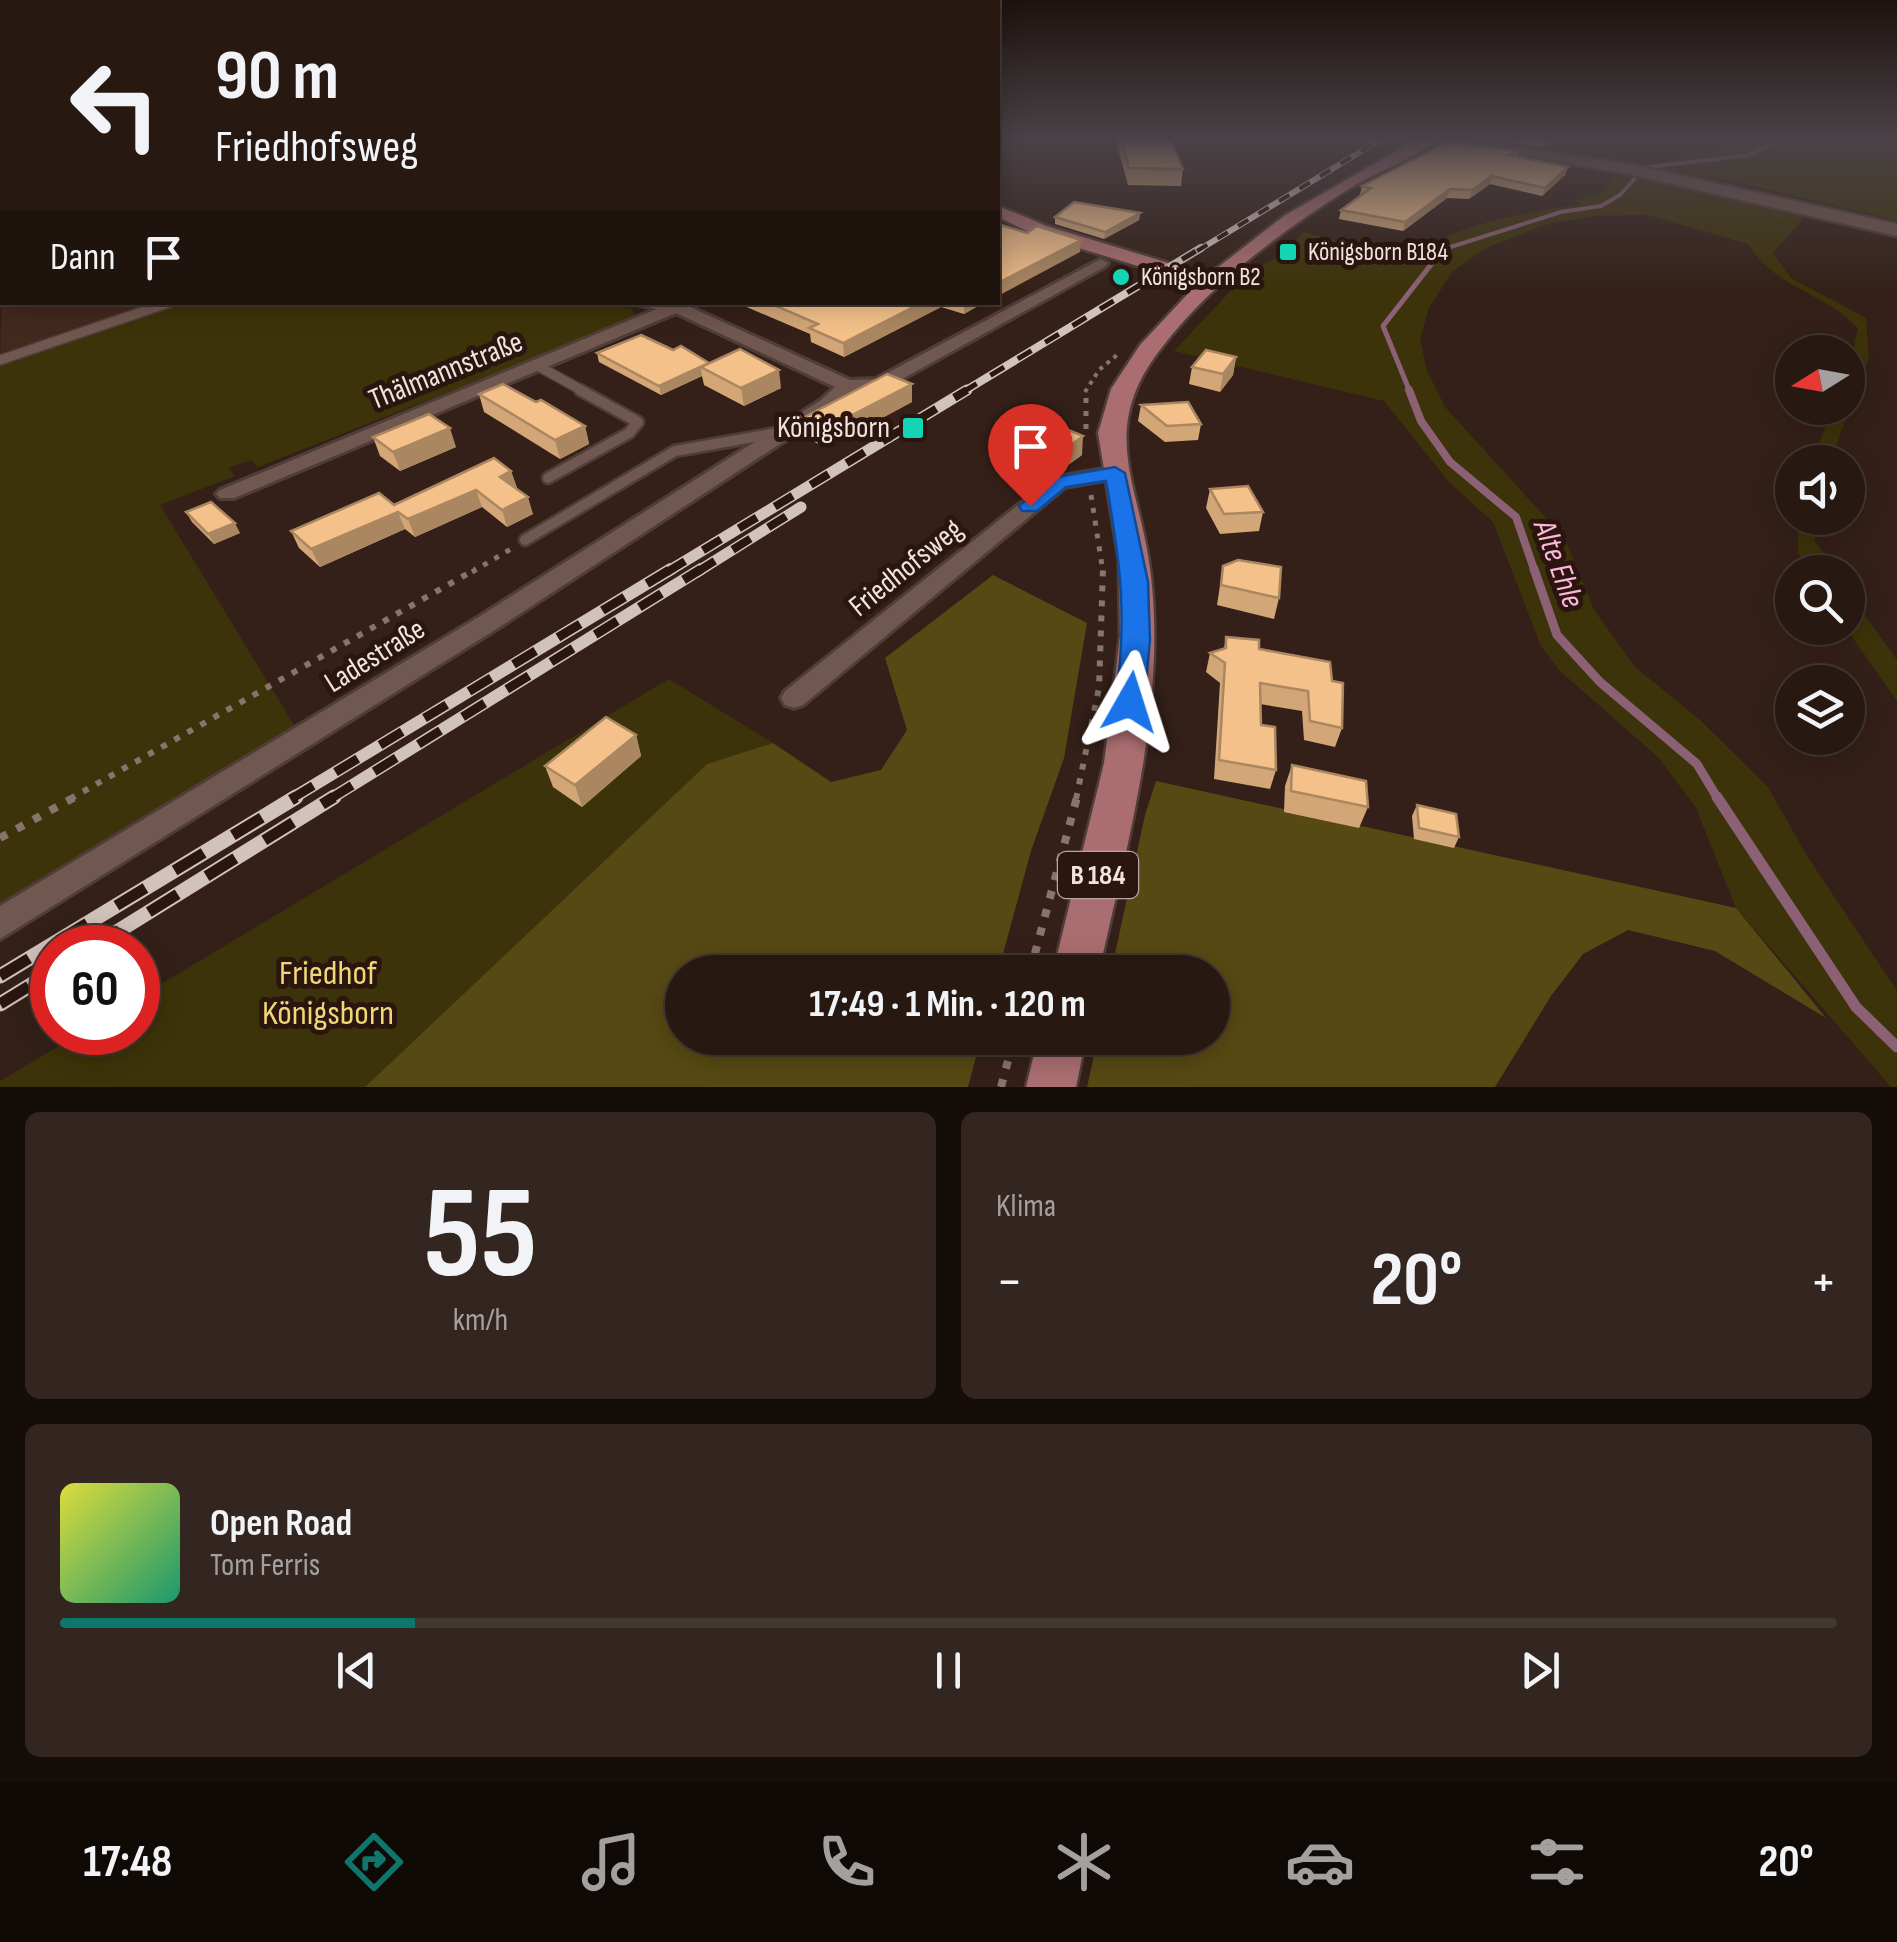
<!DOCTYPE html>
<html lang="de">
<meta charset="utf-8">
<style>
:root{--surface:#271812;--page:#332520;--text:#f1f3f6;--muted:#a4a09f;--line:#433732;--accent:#0f766e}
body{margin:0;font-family:"Sofia Sans Condensed",sans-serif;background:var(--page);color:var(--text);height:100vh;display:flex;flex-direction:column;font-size:38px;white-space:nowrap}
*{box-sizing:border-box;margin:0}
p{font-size:32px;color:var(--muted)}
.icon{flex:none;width:55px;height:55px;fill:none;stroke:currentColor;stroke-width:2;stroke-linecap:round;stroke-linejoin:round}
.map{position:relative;height:1087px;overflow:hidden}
.sheet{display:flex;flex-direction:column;gap:25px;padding:25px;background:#150d0a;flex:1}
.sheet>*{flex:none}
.top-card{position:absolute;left:0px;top:0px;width:1000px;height:305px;box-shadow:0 5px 25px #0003,0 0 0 2px var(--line);background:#271812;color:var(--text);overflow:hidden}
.needle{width:65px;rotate:259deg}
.tools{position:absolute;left:1775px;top:335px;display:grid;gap:20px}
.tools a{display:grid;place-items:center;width:90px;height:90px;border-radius:50%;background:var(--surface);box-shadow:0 5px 25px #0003,0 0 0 2px var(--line);font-size:50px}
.speed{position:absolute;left:30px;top:925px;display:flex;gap:20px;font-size:50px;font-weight:700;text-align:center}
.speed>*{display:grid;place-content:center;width:130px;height:130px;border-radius:50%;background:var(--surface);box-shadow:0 5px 25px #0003,0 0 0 2px var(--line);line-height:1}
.speed .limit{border:15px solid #d22;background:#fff;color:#111}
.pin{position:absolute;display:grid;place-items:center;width:85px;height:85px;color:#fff;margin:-102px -42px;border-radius:50% 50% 50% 0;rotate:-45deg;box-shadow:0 0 10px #0007}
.pin .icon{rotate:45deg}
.me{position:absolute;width:110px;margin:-55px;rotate:6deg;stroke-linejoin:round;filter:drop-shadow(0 0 8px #0008)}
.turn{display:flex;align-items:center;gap:35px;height:210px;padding:0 50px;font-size:45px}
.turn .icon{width:130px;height:130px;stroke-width:2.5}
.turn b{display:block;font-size:70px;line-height:85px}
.then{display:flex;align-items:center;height:95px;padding:0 50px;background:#0003;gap:20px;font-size:38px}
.big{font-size:75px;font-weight:700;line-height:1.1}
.sheet .tile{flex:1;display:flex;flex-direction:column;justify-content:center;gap:15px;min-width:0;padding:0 35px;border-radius:15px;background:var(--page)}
.sheet .dial{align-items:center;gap:0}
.dial b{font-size:130px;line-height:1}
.song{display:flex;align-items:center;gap:30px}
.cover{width:120px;height:120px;border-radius:15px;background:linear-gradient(135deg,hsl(60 70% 55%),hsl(160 70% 35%))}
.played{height:10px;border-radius:5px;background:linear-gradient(90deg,var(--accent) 20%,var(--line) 20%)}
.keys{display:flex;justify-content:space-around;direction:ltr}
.heat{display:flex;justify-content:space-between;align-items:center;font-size:55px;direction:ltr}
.sheet .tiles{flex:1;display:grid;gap:25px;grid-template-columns:1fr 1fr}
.tile:last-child{grid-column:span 2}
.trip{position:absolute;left:665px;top:955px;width:565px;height:100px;border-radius:50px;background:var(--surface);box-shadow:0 5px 25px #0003,0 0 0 2px var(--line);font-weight:700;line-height:100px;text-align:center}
.tab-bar{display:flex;height:160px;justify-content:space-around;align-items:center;background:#100a07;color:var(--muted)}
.tab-bar .icon{width:70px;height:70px}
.tab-bar .active{color:var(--accent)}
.tab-bar b{font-size:45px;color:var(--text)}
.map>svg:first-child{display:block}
.built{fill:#43281e}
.green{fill:#3d330a}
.forest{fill:#574913}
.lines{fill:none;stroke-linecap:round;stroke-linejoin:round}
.stream-far4{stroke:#8c6075;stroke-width:4}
.stream-far3{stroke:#8c6075;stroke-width:5}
.stream-far2{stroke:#8c6075;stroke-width:8}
.stream-far1{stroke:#8c6075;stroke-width:9}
.stream{stroke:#8c6075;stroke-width:11}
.lane-far1-casing{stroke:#4f3d38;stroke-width:12}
.lane-casing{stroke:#4f3d38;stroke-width:15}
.street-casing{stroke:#4f3d38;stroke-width:6}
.secondary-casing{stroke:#4f3d38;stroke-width:5}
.primary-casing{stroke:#4f3d38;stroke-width:5}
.path-far3{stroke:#86746d;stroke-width:4;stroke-dasharray:4 5;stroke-linecap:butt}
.path-far2{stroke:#86746d;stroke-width:5;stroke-dasharray:5 8;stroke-linecap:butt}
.path-far1{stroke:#86746d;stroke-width:6;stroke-dasharray:6 9;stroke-linecap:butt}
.path{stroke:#86746d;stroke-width:8;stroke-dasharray:8 11;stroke-linecap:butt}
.lane-far1{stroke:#70574f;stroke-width:9}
.lane{stroke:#70574f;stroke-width:10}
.street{fill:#70574f;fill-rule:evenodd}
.secondary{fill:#70574f;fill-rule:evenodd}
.primary{fill:#aa6e70;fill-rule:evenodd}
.rail-far4-casing{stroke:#d2c2bc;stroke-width:6}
.rail-far3-casing{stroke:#d2c2bc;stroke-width:8}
.rail-far2-casing{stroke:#d2c2bc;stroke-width:11}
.rail-far1-casing{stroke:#d2c2bc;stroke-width:12}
.rail-casing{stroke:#d2c2bc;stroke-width:15}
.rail-far4{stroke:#2a160f;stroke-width:4;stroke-dasharray:12;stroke-linecap:butt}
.rail-far3{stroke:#2a160f;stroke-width:5;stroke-dasharray:16;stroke-linecap:butt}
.rail-far2{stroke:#2a160f;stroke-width:8;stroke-dasharray:21;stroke-linecap:butt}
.rail-far1{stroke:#2a160f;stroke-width:9;stroke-dasharray:26;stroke-linecap:butt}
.rail{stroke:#2a160f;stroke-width:11;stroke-dasharray:34;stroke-linecap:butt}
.wall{fill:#d2a677}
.shaded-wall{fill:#ab8761}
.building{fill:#f4c18a;stroke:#ab8761;stroke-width:2.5}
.route{fill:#1a73e8;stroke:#114b97;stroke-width:2.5}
.poi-dot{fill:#14d5b3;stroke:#2a160f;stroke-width:4}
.labels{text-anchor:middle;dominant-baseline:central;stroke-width:10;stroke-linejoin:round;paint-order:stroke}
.far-poi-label{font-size:25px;fill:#f2e3de;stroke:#2a160f;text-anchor:start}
.shield{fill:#2a160f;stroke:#b6a6a0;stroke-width:2.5}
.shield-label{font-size:28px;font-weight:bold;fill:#f2e3de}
.street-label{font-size:30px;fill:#f2e3de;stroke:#2a160f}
.poi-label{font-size:30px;fill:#f2e3de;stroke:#2a160f;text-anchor:end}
.water-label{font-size:32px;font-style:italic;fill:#ffb6dc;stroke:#2a160f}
.near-park-label{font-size:35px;fill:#f1d776;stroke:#2a160f}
</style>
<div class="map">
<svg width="1897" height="1087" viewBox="0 0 1897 1087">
<rect width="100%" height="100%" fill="#342018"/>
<polygon class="built" points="2,289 2,302 182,303 0,365"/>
<g class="green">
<polygon points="1754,138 1897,138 1897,221 1749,185 1634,166 1712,152"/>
<path d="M1618,171L1809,212L1773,253L1791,278L1866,318L1869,358L1830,462H1812L1832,408H1848V371L1858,328C1823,291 1777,290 1748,244L1648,215L1595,216L1547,224L1486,248L1452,272L1429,308L1420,339L1427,371L1445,407L1565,539L1594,610L1635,667L1699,719L1768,787L1807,856L1897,991V1087H1891L1736,908L1696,808L1659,758L1559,670L1541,646L1493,522L1449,482L1384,401L1174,351L1240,281H1259L1246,275L1282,254L1294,252L1289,250L1303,232L1407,259C1457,223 1521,214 1581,204L1575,201L1602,192Z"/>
<polygon points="578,302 631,308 636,318 258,467 251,460 229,468 235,476 160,505 300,735 0,909 0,365 182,303"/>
<polygon points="1798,518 1816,518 1815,541 1835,572 1810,572 1798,553"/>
<polygon points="1848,592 1897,660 1897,701 1846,628"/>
<polygon points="669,679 773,743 707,764 365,1087 0,1087 0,1081 81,1033 138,1032 138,998"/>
</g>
<g class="forest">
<polygon points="993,575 1087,623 1064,758 1031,851 998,972 682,972 682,1038 981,1038 968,1087 365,1087 707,764 773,743 831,782 881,770 907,730 885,658"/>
<polygon points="1156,781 1736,908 1826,1018 1715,951 1628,930 1583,954 1551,996 1495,1087 1087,1087 1098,1038 1212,1038 1212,972 1111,972 1145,815"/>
</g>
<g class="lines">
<g class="stream-far4">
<polyline points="1649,167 1749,155 1786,138"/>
<polyline points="1438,251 1561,212 1601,206 1620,195 1637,176"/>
</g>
<polyline class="stream-far3" points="1410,392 1383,326 1444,248"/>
<polyline class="stream-far2" points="1409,390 1421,421 1450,462 1516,517 1535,572"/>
<polyline class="stream-far1" points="1534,569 1557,635 1600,682 1697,764 1718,799"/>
<polyline class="stream" points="1717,797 1856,1007 1897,1047"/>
<defs>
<g id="lane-far1">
<polyline points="0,360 171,302"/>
<polyline points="538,366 585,392"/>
</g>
<g id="lane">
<polyline points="548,478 629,433 638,422 580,390"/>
<polyline points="525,540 675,451 777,433"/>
</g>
<g id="street">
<polygon points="1101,259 1108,263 1106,266 886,388 852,391 835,408 495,630 0,939 0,906 477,618 821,400 835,387 676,313 234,498 220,498 216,494 220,490 657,309 629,302 696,302 690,307 850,380 876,379"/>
<polygon points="2,280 2,290 0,291 0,281"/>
<polygon points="1115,467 1122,469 1125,473 1122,477 1065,487 803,705 794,708 785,705 781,698 785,691 1052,478"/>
</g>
<polygon id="secondary" points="1453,138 1629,164 1897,224 1897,236 1629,174 1421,139"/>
<g id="primary">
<path d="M1419,138H1439C1414,160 1375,172 1347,190C1279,233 1212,283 1163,346C1095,431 1141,484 1151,576C1166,708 1127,844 1099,972H1053L1104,763L1120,636L1119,560L1098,433L1111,389L1140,345L1197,284L1033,234L998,217V206L1047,226L1208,275L1284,216Z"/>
<polygon points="1038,1038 1086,1038 1076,1087 1026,1087"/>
</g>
</defs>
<use href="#lane-far1" class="lane-far1-casing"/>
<use href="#lane" class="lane-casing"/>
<use href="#street" class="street-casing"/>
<use href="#secondary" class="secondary-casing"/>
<use href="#primary" class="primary-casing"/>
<polyline class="path-far3" points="1085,392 1099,370 1117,355"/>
<g class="path-far2">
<polyline points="1086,429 1086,390"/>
<polyline points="881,437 889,441"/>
<polyline points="1091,495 1103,572"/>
<polyline points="472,572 511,549"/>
</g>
<g class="path-far1">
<polyline points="70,799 476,569"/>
<polyline points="1076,799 1099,688 1103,569"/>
</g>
<g class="path">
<polyline points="0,838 75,797"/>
<polyline points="1030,972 1077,797"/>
<polyline points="1001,1087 1014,1038"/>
</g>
<use href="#lane-far1" class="lane-far1"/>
<use href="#lane" class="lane"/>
<use href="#street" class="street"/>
<use href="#secondary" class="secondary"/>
<use href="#primary" class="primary"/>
<defs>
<polyline id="rail-far4" points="1197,251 1383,138"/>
<polyline id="rail-far3" points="963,392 1201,248"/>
<g id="rail-far2">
<polyline points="667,572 967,390"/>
<polyline points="697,572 801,507"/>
</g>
<g id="rail-far1">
<polyline points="291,799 671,569"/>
<polyline points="330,799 701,569"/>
</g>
<g id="rail">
<polyline points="91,948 334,797"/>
<polyline points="0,976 296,797"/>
<polyline points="0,1004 52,972"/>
</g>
</defs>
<use href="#rail-far4" class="rail-far4-casing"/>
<use href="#rail-far3" class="rail-far3-casing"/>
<use href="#rail-far2" class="rail-far2-casing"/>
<use href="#rail-far1" class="rail-far1-casing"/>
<use href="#rail" class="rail-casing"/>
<use href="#rail-far4" class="rail-far4"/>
<use href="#rail-far3" class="rail-far3"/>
<use href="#rail-far2" class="rail-far2"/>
<use href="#rail-far1" class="rail-far1"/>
<use href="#rail" class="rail"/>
</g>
<g class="wall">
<polygon points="1115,138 1170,138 1183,169 1181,186 1128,185"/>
<polygon points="1488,138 1560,138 1541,147 1488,139"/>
<polygon points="1518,151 1516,156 1565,175 1542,196 1490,184 1469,199 1447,198 1403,231 1339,219 1341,210 1362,195 1360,194 1362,186"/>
<polygon points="1140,213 1139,220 1104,239 1055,224 1055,217"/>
<polygon points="741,302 985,302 964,314 941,307 844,357 811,342 810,334 742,305"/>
<polygon points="673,350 709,363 781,388 744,406 704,385 702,376 661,395 599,362 597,353"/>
<polygon points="1236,357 1233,375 1220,392 1189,384 1192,367"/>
<polygon points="479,394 536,402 585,426 589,444 560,459 484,412"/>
<polygon points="912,402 826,448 805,437 803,418"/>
<polygon points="1141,405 1201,424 1198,440 1165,442 1138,421"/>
<polygon points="373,437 456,447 400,471 380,456"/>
<polygon points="1041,441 1082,455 1061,470 1039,460"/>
<polygon points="511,471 517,488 533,514 507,527 482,507 415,537 405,529 320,567 299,548 291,531 394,505"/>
<polygon points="1210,489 1263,512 1259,531 1220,534 1206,508"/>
<polygon points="186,512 240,533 214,544 192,522"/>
<polygon points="1223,566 1279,598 1274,619 1217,605"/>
<polygon points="1226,637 1259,649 1332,681 1342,728 1335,747 1304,740 1302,711 1260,704 1261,725 1276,770 1270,789 1214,779 1220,683 1206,672 1210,653 1224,648"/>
<polygon points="636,735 641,756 582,807 553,787 545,766"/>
<polygon points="1292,765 1368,807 1359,828 1284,812 1285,786"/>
<polygon points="1417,805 1459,837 1454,848 1414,839 1412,816"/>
</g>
<g class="shaded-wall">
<polygon points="1544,138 1560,138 1541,147"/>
<polygon points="1568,167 1565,175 1542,196 1545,188"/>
<polygon points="1492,176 1490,184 1469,199 1472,190"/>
<polygon points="1450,189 1447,198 1403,231 1405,222"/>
<polygon points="1140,213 1139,220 1104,239 1105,232"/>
<polygon points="1081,240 1080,252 998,296 998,283"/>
<polygon points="923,302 940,302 941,307 844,357 843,343"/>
<polygon points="964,302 985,302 964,314"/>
<polygon points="1236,357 1233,375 1220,392 1223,374"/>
<polygon points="701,367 702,376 661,395 659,386"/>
<polygon points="779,370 781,388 744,406 741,388"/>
<polygon points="912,384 912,402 826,448 825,429"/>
<polygon points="585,426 589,444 560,459 555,440"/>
<polygon points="450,428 456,447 400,471 393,452"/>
<polygon points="1083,436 1082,455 1061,470 1063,451"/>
<polygon points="511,471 517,488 500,477"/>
<polygon points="476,490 482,507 415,537 408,519"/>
<polygon points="528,497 533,514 507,527 502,510"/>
<polygon points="398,512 405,529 320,567 311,549"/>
<polygon points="235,523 240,533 214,544 208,534"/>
<polygon points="636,735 641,756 582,807 575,785"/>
</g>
<g class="building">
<polygon points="1121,138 1170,138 1183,169 1129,168"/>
<polygon points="1448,142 1518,151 1509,155 1568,167 1545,188 1492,176 1472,190 1450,189 1405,222 1341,210 1371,188 1362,186"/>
<polygon points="1074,202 1140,213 1105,232 1055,217"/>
<polygon points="998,224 1027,233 1037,226 1081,240 998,283"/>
<polygon points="767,302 923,302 843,343 809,328 818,324"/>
<polygon points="641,335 673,350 681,346 709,363 659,386 597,353"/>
<polygon points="740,349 779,370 741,388 701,367"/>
<polygon points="1206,350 1236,357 1223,374 1192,367"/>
<polygon points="887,374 912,384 825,429 803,418"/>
<polygon points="503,384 536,402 541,400 585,426 555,440 479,394"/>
<polygon points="1188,402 1201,424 1167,426 1141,405"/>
<polygon points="429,414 450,428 393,452 373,437"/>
<polygon points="1061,427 1083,436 1063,451 1041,441"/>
<polygon points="494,458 511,471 500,477 528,497 502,510 476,490 408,519 398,512 311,549 291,531 379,493 394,505"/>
<polygon points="1248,486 1263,512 1224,514 1210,489"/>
<polygon points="211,502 235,523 208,534 186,512"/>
<polygon points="1238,560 1281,567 1279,598 1221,585 1223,566"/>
<polygon points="1226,637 1259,640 1259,649 1330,662 1332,681 1343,683 1342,728 1310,721 1308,691 1260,683 1261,725 1275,727 1276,770 1219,760 1225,663 1210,653 1226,648"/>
<polygon points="606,717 636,735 575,785 545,766"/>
<polygon points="1292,765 1366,781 1368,807 1291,791"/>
<polygon points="1417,805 1456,814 1459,837 1419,828"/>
</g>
<linearGradient id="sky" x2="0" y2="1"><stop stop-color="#1d120d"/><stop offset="0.48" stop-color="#4a4248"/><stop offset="1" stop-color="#4a4248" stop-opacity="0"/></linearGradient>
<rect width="1897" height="290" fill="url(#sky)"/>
<path class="route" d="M1115,467L1125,473L1148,582L1150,640L1144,702L1130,712L1116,702C1127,615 1121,566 1106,481L1066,487L1037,511H1022L1019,506L1052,478Z"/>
<g class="poi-dot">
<rect x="1278" y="242" width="20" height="20" rx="5"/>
<circle cx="1121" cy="277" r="10"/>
<rect x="901" y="416" width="24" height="24" rx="5"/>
</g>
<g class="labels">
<g class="far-poi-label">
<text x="1308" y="252">Königsborn B184</text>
<text x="1141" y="277">Königsborn B2</text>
</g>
<rect class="shield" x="1058" y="852" width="80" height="46" rx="8"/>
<g class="shield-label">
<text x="1098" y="875">B 184</text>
</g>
<g class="street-label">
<text transform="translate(446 371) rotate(-22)">Thälmannstraße</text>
<text transform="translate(906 568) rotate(-39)">Friedhofsweg</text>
<text transform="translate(375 656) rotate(-32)">Ladestraße</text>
</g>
<g class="poi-label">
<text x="890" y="428">Königsborn</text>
</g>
<g class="water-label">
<text transform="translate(1558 564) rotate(70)">Alte Ehle</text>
</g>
<g class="near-park-label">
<text x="328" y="973">Friedhof<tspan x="328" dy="40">Königsborn</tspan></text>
</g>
</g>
</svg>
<div class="tools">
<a><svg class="needle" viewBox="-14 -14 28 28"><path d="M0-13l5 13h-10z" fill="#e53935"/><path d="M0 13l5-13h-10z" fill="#a4a09f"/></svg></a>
<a><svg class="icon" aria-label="sound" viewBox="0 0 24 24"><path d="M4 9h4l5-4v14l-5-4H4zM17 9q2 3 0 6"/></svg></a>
<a><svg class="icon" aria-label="search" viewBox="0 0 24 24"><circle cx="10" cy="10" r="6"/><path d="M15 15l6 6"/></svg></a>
<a><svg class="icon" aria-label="layers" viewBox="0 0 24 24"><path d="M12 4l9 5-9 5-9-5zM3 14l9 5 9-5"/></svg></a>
</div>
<div class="speed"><div class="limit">60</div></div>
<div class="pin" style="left:1030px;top:506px;background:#d93025"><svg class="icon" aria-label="arrive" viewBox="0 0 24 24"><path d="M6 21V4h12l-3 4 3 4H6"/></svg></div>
<svg class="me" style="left:1130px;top:702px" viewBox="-20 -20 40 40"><path d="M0-17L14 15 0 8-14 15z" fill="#1a73e8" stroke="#fff" stroke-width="4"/></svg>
<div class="trip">17:49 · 1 Min. · 120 m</div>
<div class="top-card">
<div class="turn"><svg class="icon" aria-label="left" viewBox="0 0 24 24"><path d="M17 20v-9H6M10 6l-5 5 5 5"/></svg><div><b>90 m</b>Friedhofsweg</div></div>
<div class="then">Dann<svg class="icon" aria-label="arrive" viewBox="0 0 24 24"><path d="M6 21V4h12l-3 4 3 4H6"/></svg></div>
</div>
</div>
<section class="sheet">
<div class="tiles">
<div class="tile dial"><b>55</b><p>km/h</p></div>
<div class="tile"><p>Klima</p>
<div class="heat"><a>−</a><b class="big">20°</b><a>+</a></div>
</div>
<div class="tile">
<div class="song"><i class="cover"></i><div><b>Open Road</b><p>Tom Ferris</p></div></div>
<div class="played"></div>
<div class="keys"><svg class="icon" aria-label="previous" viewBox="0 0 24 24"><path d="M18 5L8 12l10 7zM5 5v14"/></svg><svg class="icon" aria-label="pause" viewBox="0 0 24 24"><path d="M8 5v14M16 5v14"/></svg><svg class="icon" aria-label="next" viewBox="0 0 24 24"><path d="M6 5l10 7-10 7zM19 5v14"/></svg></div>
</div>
</div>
</section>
<nav class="tab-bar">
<b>17:48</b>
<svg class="icon active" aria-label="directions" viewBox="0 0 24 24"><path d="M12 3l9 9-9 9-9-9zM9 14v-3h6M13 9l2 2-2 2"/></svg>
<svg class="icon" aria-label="music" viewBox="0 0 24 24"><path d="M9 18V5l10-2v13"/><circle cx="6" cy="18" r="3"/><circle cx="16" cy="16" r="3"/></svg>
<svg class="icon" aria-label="phone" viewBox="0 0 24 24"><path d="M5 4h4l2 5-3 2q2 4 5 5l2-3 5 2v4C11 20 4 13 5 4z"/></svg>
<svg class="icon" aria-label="climate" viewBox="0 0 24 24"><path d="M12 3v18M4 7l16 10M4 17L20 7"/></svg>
<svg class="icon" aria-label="car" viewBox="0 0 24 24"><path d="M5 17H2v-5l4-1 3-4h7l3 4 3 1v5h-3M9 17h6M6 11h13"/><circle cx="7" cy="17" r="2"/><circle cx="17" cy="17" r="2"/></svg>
<svg class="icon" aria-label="filters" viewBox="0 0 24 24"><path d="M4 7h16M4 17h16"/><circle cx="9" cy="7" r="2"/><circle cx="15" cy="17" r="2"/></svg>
<b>20°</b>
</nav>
